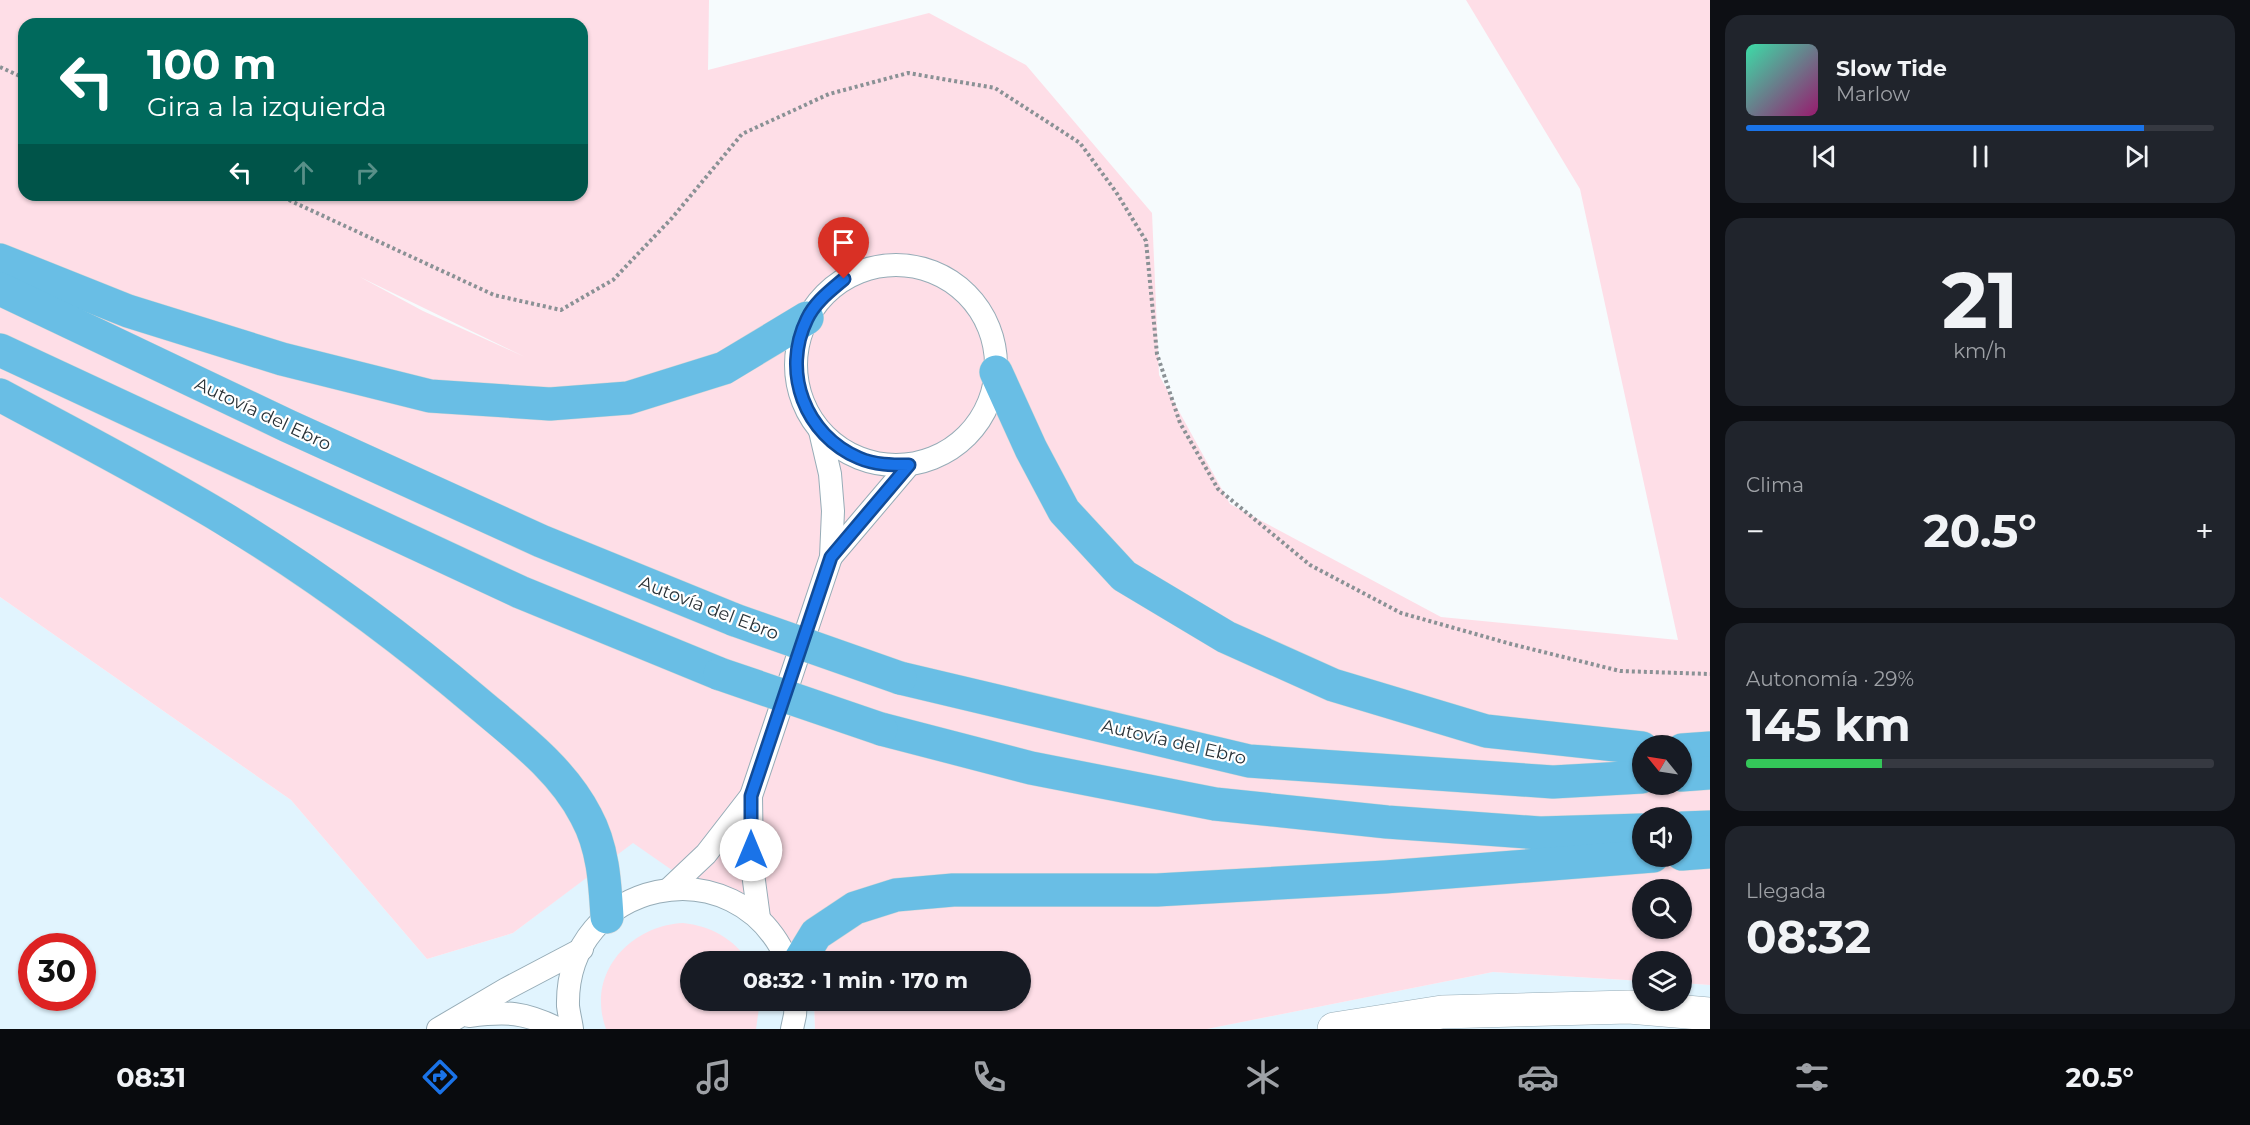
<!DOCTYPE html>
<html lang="es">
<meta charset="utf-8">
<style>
:root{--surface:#171b24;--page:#20242c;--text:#f1f3f6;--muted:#9ea1a6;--line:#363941;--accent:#1a73e8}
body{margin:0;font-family:Montserrat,sans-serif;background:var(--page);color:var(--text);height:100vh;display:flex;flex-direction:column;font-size:22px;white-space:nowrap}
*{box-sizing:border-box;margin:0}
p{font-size:20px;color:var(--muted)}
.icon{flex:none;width:33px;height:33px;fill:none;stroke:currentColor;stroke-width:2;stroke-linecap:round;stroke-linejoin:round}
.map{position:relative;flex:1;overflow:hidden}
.drawer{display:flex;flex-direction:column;gap:15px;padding:15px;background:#0d0f14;width:540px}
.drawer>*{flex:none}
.top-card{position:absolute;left:18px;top:18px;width:570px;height:183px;border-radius:18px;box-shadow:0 2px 4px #0004;background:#00695c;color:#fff;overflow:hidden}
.needle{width:39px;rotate:300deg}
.controls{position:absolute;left:1632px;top:735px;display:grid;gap:12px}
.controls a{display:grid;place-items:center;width:60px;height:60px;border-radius:50%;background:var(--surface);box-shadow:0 2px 4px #0004;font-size:30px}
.speed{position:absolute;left:18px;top:933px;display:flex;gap:12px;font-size:30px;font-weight:700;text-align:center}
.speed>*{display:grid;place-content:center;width:78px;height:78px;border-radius:50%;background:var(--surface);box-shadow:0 2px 4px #0004;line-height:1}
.speed .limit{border:9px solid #d22;background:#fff;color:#111}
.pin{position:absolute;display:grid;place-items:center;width:51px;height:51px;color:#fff;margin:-62px -26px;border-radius:50% 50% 50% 0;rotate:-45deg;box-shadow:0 0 6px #0007}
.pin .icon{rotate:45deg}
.me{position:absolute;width:66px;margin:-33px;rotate:0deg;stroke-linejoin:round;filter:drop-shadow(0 0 4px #0008)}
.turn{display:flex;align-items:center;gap:21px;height:126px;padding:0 30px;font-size:27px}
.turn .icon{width:78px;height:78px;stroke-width:2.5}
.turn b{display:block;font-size:42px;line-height:51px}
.lanes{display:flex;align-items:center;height:57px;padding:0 30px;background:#0003;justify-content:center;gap:30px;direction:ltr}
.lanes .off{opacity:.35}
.big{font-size:45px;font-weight:700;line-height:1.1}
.drawer .widget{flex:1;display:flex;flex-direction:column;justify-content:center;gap:9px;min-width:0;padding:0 21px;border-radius:18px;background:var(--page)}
.drawer .dial{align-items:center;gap:0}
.dial b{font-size:78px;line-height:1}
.song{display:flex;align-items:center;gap:18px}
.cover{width:72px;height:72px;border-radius:9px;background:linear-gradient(135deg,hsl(160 70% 55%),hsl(320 70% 35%))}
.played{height:6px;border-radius:3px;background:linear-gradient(90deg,var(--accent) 85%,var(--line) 85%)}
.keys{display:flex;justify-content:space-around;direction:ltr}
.heat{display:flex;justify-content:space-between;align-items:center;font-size:33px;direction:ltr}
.charge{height:9px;border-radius:4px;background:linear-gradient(90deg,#34c759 29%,var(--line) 0)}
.trip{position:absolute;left:680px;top:951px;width:351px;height:60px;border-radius:30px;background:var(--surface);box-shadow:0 2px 4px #0004;font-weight:700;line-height:60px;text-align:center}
.tabs{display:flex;height:96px;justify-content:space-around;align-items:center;background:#090b0e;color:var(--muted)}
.tabs .icon{width:42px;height:42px}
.tabs .active{color:var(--accent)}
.tabs b{font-size:27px;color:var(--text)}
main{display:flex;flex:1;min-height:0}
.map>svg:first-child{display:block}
.built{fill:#e1f4fe;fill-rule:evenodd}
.green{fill:#fedee7;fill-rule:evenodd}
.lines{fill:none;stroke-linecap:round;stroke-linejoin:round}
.street-casing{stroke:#96acb7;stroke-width:24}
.secondary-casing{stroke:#96acb7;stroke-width:34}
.highway-casing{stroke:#d4d6d7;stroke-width:34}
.path{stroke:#8a9195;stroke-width:4;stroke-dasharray:3 3;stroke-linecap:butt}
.street{stroke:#fff;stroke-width:22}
.secondary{stroke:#fff;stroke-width:33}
.highway{stroke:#69bee5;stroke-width:33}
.highway-bridge-casing{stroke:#d4d6d7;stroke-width:34;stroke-linecap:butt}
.highway-bridge{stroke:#69bee5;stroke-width:33}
.route-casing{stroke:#114b97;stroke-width:15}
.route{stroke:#1a73e8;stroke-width:10}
.labels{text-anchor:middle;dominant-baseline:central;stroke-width:4.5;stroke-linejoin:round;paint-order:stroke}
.street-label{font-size:18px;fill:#2a3338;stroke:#fff}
</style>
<main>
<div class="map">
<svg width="1710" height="1029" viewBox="0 0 1710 1029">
<rect width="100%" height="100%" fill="#f6fbfd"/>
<g class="built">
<path d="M0,597L291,800L427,959L513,933L633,842L803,961L690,962V1000L814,1001L815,1029H0ZM32,946H82V998H32Z"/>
<polygon points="1493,972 1642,981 1642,1000 1682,1000 1682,983 1710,985 1710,1029 1207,1029"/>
</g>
<g class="green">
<path d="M0,0H709L708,70L929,13L1026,65L1152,213L1159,375L1230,504L1441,617L1678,640L1580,189L1466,0H1710V985L1682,983V962H1642V981L1493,972L1207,1029H815L814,1001L1020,1000V962L803,961L633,843L513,933L427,959L291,800L0,597ZM24,24H582V195H24ZM360,277L525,357L423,311ZM1642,746H1682V784H1642ZM1642,818H1682V856H1642ZM1642,890H1682V928H1642Z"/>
<path d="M683,923C711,926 732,938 749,961L690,962V1000L760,1001L756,1029H606C586,974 629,926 683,923Z"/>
</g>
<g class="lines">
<defs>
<g id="street">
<circle cx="896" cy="365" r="100"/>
<polyline points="831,557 909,465"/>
<polyline points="669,889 706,854 751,796"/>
<polyline points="759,918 752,866 751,796 831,557 833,511 830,474 820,431"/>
<path d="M469,1016C507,1011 524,1012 559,1029"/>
<polyline points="438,1029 506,989 582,949"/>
<path d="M572,1029C571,1022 569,1014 568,1006C565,881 736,841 788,962"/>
<polyline points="792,1029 795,1015 796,1000"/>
</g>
<polyline id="secondary" points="1334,1029 1442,1012 1629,1007 1710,1014"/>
<g id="highway">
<polyline points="0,260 128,311 282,359 430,396 550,404 628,398 724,368 807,318"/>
<polyline points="0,289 288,426 541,541 735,620"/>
<polyline points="0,350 520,592 720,674"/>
<polyline points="996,372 1031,449 1064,511 1124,576 1226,637 1333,685 1486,731 1642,748"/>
<path d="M0,395C74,435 150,474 223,518C312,572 397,634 477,702C516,735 562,769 586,816C603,847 605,882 607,917"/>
<polyline points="900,678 1249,761 1553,782 1642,777"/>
<polyline points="881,729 1031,768 1215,804 1387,822 1540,833 1642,830"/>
<polyline points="1682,750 1710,748"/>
<polyline points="1682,775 1710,773"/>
<polyline points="1682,828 1710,827"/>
<polyline points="1682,854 1710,852"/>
<polyline points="799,962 816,934 855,908 896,895 953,890 1157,890 1385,877 1653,856"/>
</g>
</defs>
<use href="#street" class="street-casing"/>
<use href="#secondary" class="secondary-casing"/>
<use href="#highway" class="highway-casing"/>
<g class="path">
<polyline points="0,67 24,78"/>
<polyline points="278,195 494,295 561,310 613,280 672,218 742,134 829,94 908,73 995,88 1080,143 1116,192 1146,241 1157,354 1180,423 1218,489 1310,565 1401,613 1511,644 1620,671 1710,674"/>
</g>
<use href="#street" class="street"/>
<use href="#secondary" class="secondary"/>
<use href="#highway" class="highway"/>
<defs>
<g id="highway-bridge">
<polyline points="735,620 900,678"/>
<polyline points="720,674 881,729"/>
</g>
</defs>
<use href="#highway-bridge" class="highway-bridge-casing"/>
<use href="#highway-bridge" class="highway-bridge"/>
</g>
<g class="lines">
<defs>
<path id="route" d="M751,850V796L831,557L909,465C892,465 875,465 859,458C805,435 781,372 807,319C815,302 830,291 844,279"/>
</defs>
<use href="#route" class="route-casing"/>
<use href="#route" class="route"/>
</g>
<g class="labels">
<g class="street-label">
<text transform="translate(263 414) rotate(25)">Autovía del Ebro</text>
<text transform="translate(709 608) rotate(21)">Autovía del Ebro</text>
<text transform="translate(1174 742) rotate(13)">Autovía del Ebro</text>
</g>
</g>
</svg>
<div class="controls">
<a><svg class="needle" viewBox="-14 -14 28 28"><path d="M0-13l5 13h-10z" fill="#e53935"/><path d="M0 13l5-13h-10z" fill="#9ea1a6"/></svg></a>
<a><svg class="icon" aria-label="sound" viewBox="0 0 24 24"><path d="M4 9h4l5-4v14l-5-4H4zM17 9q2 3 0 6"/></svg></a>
<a><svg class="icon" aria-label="search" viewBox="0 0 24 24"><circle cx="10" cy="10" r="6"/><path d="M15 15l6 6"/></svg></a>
<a><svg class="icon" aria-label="layers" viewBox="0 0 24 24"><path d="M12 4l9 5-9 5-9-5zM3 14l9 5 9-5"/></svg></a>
</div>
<div class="speed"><div class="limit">30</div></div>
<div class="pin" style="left:844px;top:279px;background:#d93025"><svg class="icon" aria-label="arrive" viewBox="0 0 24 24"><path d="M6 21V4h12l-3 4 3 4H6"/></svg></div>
<svg class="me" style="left:751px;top:850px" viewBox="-20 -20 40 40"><circle r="19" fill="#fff"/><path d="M0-13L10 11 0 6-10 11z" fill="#1a73e8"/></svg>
<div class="trip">08:32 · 1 min · 170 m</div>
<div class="top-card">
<div class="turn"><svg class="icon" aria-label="left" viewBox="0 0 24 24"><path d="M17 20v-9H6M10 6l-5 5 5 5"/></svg><div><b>100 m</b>Gira a la izquierda</div></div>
<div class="lanes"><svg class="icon" aria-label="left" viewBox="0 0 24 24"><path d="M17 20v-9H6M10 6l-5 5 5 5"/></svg><svg class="icon off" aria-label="ahead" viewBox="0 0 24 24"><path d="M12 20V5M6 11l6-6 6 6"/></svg><svg class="icon off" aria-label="right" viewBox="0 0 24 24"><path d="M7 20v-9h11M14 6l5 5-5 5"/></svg></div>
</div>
</div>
<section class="drawer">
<div class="widget">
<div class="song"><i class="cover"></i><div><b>Slow Tide</b><p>Marlow</p></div></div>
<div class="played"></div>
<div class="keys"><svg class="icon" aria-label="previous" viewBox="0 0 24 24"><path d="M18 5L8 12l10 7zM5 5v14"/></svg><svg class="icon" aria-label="pause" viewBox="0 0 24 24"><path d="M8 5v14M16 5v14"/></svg><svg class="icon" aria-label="next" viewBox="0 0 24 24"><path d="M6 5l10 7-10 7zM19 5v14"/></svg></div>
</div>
<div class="widget dial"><b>21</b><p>km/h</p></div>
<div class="widget"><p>Clima</p>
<div class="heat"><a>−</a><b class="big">20.5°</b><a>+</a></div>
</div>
<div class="widget"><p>Autonomía · 29%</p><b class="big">145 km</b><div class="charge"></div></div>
<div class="widget"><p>Llegada</p><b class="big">08:32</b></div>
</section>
</main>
<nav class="tabs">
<b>08:31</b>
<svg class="icon active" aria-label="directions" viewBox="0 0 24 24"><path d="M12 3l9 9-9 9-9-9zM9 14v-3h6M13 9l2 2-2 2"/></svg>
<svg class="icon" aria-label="music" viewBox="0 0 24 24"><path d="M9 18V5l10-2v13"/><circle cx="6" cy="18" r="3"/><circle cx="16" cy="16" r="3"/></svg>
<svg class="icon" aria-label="phone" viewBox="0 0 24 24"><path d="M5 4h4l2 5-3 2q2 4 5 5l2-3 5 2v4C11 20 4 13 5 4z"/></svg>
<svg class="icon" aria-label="climate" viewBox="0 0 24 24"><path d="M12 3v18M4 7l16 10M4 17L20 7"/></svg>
<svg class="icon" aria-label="car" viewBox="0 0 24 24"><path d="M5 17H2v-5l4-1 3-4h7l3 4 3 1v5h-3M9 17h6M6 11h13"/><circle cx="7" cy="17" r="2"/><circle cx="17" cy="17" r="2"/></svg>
<svg class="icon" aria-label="filters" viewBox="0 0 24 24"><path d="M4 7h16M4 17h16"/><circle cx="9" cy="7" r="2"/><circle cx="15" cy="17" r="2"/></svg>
<b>20.5°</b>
</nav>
